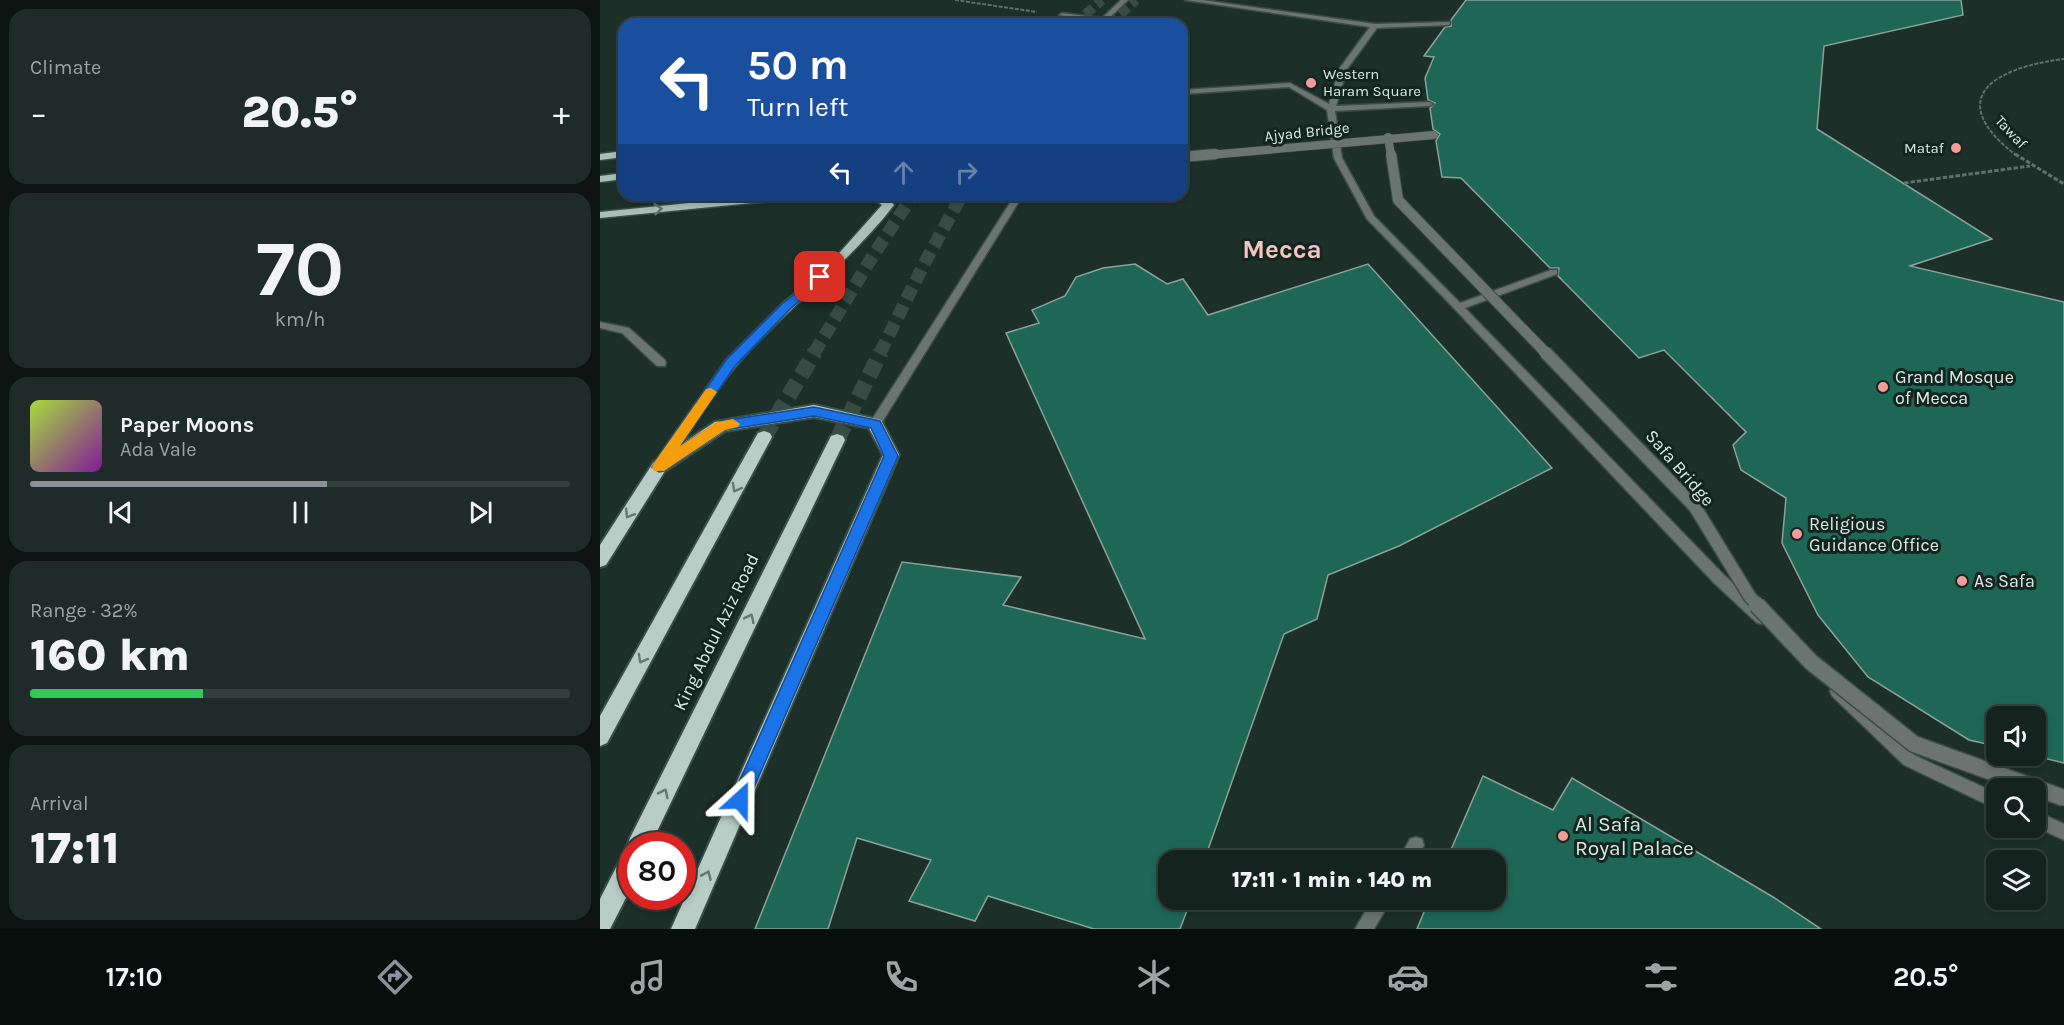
<!DOCTYPE html>
<meta charset="utf-8">
<style>
:root{--surface:#15231f;--page:#1e2b28;--text:#f1f3f6;--muted:#9da4a4;--line:#34403d;--accent:#8c9099}
body{margin:0;font-family:Karla,sans-serif;background:var(--page);color:var(--text);height:100vh;display:flex;flex-direction:column;font-size:22px;white-space:nowrap}
*{box-sizing:border-box;margin:0}
p{font-size:20px;color:var(--muted)}
.icon{flex:none;width:33px;height:33px;fill:none;stroke:currentColor;stroke-width:2;stroke-linecap:round;stroke-linejoin:round}
.map{position:relative;flex:1;overflow:hidden}
.details{display:flex;flex-direction:column;gap:9px;padding:9px;background:#0c1311;width:600px}
.details>*{flex:none}
.banner{position:absolute;left:18px;top:18px;width:570px;height:183px;border-radius:18px;box-shadow:0 3px 9px #0003,0 0 0 2px var(--line);background:#1a4fa0;color:#fff;overflow:hidden}
.buttons{position:absolute;left:1386px;top:706px;display:grid;gap:12px}
.buttons a{display:grid;place-items:center;width:60px;height:60px;border-radius:12px;background:var(--surface);box-shadow:0 3px 9px #0003,0 0 0 2px var(--line);font-size:30px}
.speed{position:absolute;left:18px;top:832px;display:flex;gap:12px;font-size:30px;font-weight:700;text-align:center}
.speed>*{display:grid;place-content:center;width:78px;height:78px;border-radius:50%;background:var(--surface);box-shadow:0 3px 9px #0003,0 0 0 2px var(--line);line-height:1}
.speed .limit{border:9px solid #d22;background:#fff;color:#111}
.pin{position:absolute;display:grid;place-items:center;width:51px;height:51px;color:#fff;margin:-26px;border-radius:12px;box-shadow:0 3px 9px #0006}
.me{position:absolute;width:66px;margin:-33px;rotate:24deg;stroke-linejoin:round;filter:drop-shadow(0 0 4px #0008)}
.turn{display:flex;align-items:center;gap:21px;height:126px;padding:0 30px;font-size:27px}
.turn .icon{width:78px;height:78px;stroke-width:2.5}
.turn b{display:block;font-size:42px;line-height:51px}
.lanes{display:flex;align-items:center;height:57px;padding:0 30px;background:#0003;justify-content:center;gap:30px;direction:ltr}
.lanes .off{opacity:.35}
.big{font-size:45px;font-weight:800;line-height:1.1}
.details .widget{flex:1;display:flex;flex-direction:column;justify-content:center;gap:9px;min-width:0;padding:0 21px;border-radius:18px;background:var(--page)}
.details .dial{align-items:center;gap:0}
.dial b{font-size:78px;line-height:1}
.song{display:flex;align-items:center;gap:18px}
.cover{width:72px;height:72px;border-radius:9px;background:linear-gradient(135deg,hsl(80 70% 55%),hsl(290 70% 35%))}
.played{height:6px;border-radius:3px;background:linear-gradient(90deg,var(--accent) 55%,var(--line) 55%)}
.keys{display:flex;justify-content:space-around;direction:ltr}
.heat{display:flex;justify-content:space-between;align-items:center;font-size:33px;direction:ltr}
.charge{height:9px;border-radius:4px;background:linear-gradient(90deg,#34c759 32%,var(--line) 0)}
.trip{position:absolute;left:558px;top:850px;width:348px;height:60px;border-radius:18px;background:var(--surface);box-shadow:0 3px 9px #0003,0 0 0 2px var(--line);font-weight:800;line-height:60px;text-align:center}
.menu{display:flex;height:96px;justify-content:space-around;align-items:center;background:#080e0c;color:var(--muted)}
.menu .icon{width:42px;height:42px}
.menu .current{color:var(--accent)}
.menu b{font-size:27px;color:var(--text)}
main{display:flex;flex:1;min-height:0}
.map>svg:first-child{display:block}
.building{fill:#1e6754;stroke:#8ba199;stroke-width:1.5}
.lines{fill:none;stroke-linecap:round;stroke-linejoin:round}
.trunk-tunnel-far2{stroke:#394b45;stroke-width:10;stroke-dasharray:10 5;stroke-linecap:butt}
.trunk-tunnel-far1{stroke:#394b45;stroke-width:13;stroke-dasharray:13 7;stroke-linecap:butt}
.trunk-tunnel{stroke:#394b45;stroke-width:16;stroke-dasharray:16 8;stroke-linecap:butt}
.service-casing{stroke:#3b4d47;stroke-width:3}
.pedestrian-casing{stroke:#3b4d47;stroke-width:3}
.primary-casing{stroke:#3b4d47;stroke-width:3}
.trunk-casing{stroke:#3b4d47;stroke-width:4}
.path-far1{stroke:#60706b;stroke-width:2;stroke-dasharray:4 1.5;stroke-linecap:butt}
.path{stroke:#60706b;stroke-width:3;stroke-dasharray:4.5 2;stroke-linecap:butt}
.service{fill:#6b7471;fill-rule:evenodd}
.pedestrian{fill:#6b7471;fill-rule:evenodd}
.primary{fill:#abbeb7;fill-rule:evenodd}
.trunk{fill:#b8cdc5;fill-rule:evenodd}
.pedestrian-bridge-far3-casing{stroke:#3b4d47;stroke-width:9;stroke-linecap:butt}
.pedestrian-bridge-far2-casing{stroke:#3b4d47;stroke-width:12;stroke-linecap:butt}
.pedestrian-bridge-far1-casing{stroke:#3b4d47;stroke-width:15;stroke-linecap:butt}
.pedestrian-bridge-casing{stroke:#3b4d47;stroke-width:19;stroke-linecap:butt}
.pedestrian-bridge-far3{stroke:#6b7471;stroke-width:8}
.pedestrian-bridge-far2{stroke:#6b7471;stroke-width:10}
.pedestrian-bridge-far1{stroke:#6b7471;stroke-width:12}
.pedestrian-bridge{stroke:#6b7471;stroke-width:16}
.oneway{stroke:#5e726b}
.oneway2{stroke:#657972}
.route{fill:#1a73e8;stroke:#114b97;stroke-width:1.5}
.slow{fill:#f59e0b}
.poi-dot{fill:#f59b9a;stroke:#12251f;stroke-width:2}
.labels{text-anchor:middle;dominant-baseline:central;stroke-width:6;stroke-linejoin:round;paint-order:stroke}
.far-poi-label{font-size:15px;fill:#dce8e4;stroke:#12251f;text-anchor:start}
.far-street-label{font-size:15px;fill:#dce8e4;stroke:#12251f}
.poi-label{font-size:18px;fill:#dce8e4;stroke:#12251f;text-anchor:start}
.street-label{font-size:18px;fill:#dce8e4;stroke:#12251f}
.near-poi-label{font-size:21px;fill:#dce8e4;stroke:#12251f;text-anchor:start}
.far-town-label{font-size:26px;font-weight:bold;fill:#f7c3c1;stroke:#12251f}
</style>
<main>
<section class="details">
<div class="widget"><p>Climate</p>
<div class="heat"><a>−</a><b class="big">20.5°</b><a>+</a></div>
</div>
<div class="widget dial"><b>70</b><p>km/h</p></div>
<div class="widget">
<div class="song"><i class="cover"></i><div><b>Paper Moons</b><p>Ada Vale</p></div></div>
<div class="played"></div>
<div class="keys"><svg class="icon" aria-label="previous" viewBox="0 0 24 24"><path d="M18 5L8 12l10 7zM5 5v14"/></svg><svg class="icon" aria-label="pause" viewBox="0 0 24 24"><path d="M8 5v14M16 5v14"/></svg><svg class="icon" aria-label="next" viewBox="0 0 24 24"><path d="M6 5l10 7-10 7zM19 5v14"/></svg></div>
</div>
<div class="widget"><p>Range · 32%</p><b class="big">160 km</b><div class="charge"></div></div>
<div class="widget"><p>Arrival</p><b class="big">17:11</b></div>
</section>
<div class="map">
<svg width="1464" height="929" viewBox="0 0 1464 929">
<rect width="100%" height="100%" fill="#1c2f29"/>
<g class="building">
<polygon points="866,0 1361,0 1363,15 1224,46 1217,129 1392,239 1310,266 1464,302 1464,763 1435,756 1436,717 1396,717 1396,746 1369,740 1268,677 1218,615 1182,543 1186,498 1141,470 1133,445 1146,432 1064,350 1039,358 958,276 959,268 950,268 861,178 842,177 836,141 840,134 833,129 830,108 835,103 828,100 825,78 834,57 824,56 845,27 851,26 851,20"/>
<polygon points="535,264 567,284 583,279 608,315 768,264 952,468 799,546 728,575 717,619 684,634 604,861 568,861 568,900 591,900 580,929 494,929 388,896 375,921 309,901 331,860 257,838 228,929 155,929 302,562 421,577 403,605 545,639 406,333 439,323 432,310 465,296 476,277 503,268"/>
<polygon points="883,776 953,810 972,778 1173,897 1221,929 817,929 829,900 896,900 896,861 846,861"/>
</g>
<g class="lines">
<g class="trunk-tunnel-far2">
<polyline points="474,24 502,0"/>
<polyline points="509,24 536,0"/>
</g>
<g class="trunk-tunnel-far1">
<polyline points="214,353 274,254 313,195"/>
<polyline points="280,353 324,264 362,195"/>
</g>
<g class="trunk-tunnel">
<polyline points="164,437 215,352"/>
<polyline points="237,440 281,352"/>
</g>
<defs>
<g id="service">
<polygon points="0,322 29,328 65,360 66,363 65,366 57,366 22,333 0,328"/>
<polygon points="816,837 822,839 824,845 816,861 798,861 810,839"/>
<polygon points="772,900 791,900 774,929 755,929"/>
</g>
<g id="pedestrian">
<polygon points="521,0 528,0 503,24 459,15 462,13 502,18"/>
<polygon points="585,0 602,0 775,24 850,22 850,24 848,25 777,28 747,69 736,106 829,102 833,104 829,106 735,111 742,158 774,216 860,303 951,270 957,270 957,274 865,308 1124,575 1166,614 1168,618 1166,622 1161,624 1156,622 1114,583 848,302 767,219 734,158 727,110 689,87 582,94 582,90 690,83 729,104 739,69 770,27"/>
<polygon points="415,195 423,195 279,427 271,427 269,424 271,421"/>
<polygon points="1237,684 1242,686 1314,755 1396,793 1396,809 1304,765 1232,696 1230,691 1232,686"/>
<polygon points="1436,811 1464,824 1464,840 1436,827"/>
</g>
<g id="primary">
<polygon points="24,151 24,157 0,160 0,154"/>
<polygon points="24,173 24,179 0,182 0,176"/>
<polygon points="169,195 209,195 203,198 0,218 0,212"/>
<path d="M269,195H285L294,205C248,265 186,308 137,365C111,395 87,438 64,471H54L51,467L54,463L126,360L182,304L233,260L282,205Z"/>
</g>
<g id="trunk">
<polygon points="214,405 281,420 299,455 95,929 71,929 283,455 269,428 214,417 125,431 65,471 6,565 0,567 0,545 53,463 115,422"/>
<polygon points="164,431 170,433 172,437 7,743 0,746 0,716 158,433"/>
<polygon points="237,434 243,436 245,440 50,846 32,846 32,886 10,929 0,929 0,899 24,852 28,850 27,846 30,838 231,436"/>
</g>
</defs>
<use href="#service" class="service-casing"/>
<use href="#pedestrian" class="pedestrian-casing"/>
<use href="#primary" class="primary-casing"/>
<use href="#trunk" class="trunk-casing"/>
<g class="path-far1">
<polyline points="355,0 437,12"/>
<path d="M1417,156C1340,97 1397,67 1464,59"/>
</g>
<g class="path">
<polyline points="1415,154 1464,184"/>
<polyline points="1304,183 1430,166"/>
</g>
<use href="#service" class="service"/>
<use href="#pedestrian" class="pedestrian"/>
<use href="#primary" class="primary"/>
<use href="#trunk" class="trunk"/>
<defs>
<g id="pedestrian-bridge-far3">
<polyline points="788,137 791,156"/>
<polyline points="598,156 834,135"/>
</g>
<g id="pedestrian-bridge-far2">
<polyline points="791,154 798,200 946,353"/>
<polyline points="582,157 616,154"/>
</g>
<polyline id="pedestrian-bridge-far1" points="945,352 1095,507 1150,597 1159,606"/>
<polyline id="pedestrian-bridge" points="1157,605 1211,662 1314,744 1464,798"/>
</defs>
<use href="#pedestrian-bridge-far3" class="pedestrian-bridge-far3-casing"/>
<use href="#pedestrian-bridge-far2" class="pedestrian-bridge-far2-casing"/>
<use href="#pedestrian-bridge-far1" class="pedestrian-bridge-far1-casing"/>
<use href="#pedestrian-bridge" class="pedestrian-bridge-casing"/>
<use href="#pedestrian-bridge-far3" class="pedestrian-bridge-far3"/>
<use href="#pedestrian-bridge-far2" class="pedestrian-bridge-far2"/>
<use href="#pedestrian-bridge-far1" class="pedestrian-bridge-far1"/>
<use href="#pedestrian-bridge" class="pedestrian-bridge"/>
</g>
<defs><path id="oneway-chevron" d="M-2-3.5L2.5 0L-2 3.5" fill="none" stroke-width="1.6" stroke-linecap="round" stroke-linejoin="round" transform="scale(1.5)"/></defs>
<use class="oneway" href="#oneway-chevron" transform="translate(58 209) rotate(-5)"/>
<g class="oneway2">
<use href="#oneway-chevron" transform="translate(136 488) rotate(119)"/>
<use href="#oneway-chevron" transform="translate(29 514) rotate(122)"/>
<use href="#oneway-chevron" transform="translate(150 618) rotate(-64)"/>
<use href="#oneway-chevron" transform="translate(42 659) rotate(119)"/>
<use href="#oneway-chevron" transform="translate(64 793) rotate(-64)"/>
<use href="#oneway-chevron" transform="translate(107 875) rotate(-66)"/>
</g>
<polygon class="route" points="220,274 226,277 224,280 190,309 135,366 80,446 121,421 214,407 280,421 298,456 146,806 140,809 133,806 131,800 284,456 271,428 214,416 125,430 64,471 59,472 52,467 126,360 182,304"/>
<polygon class="slow" points="111,388 117,392 80,446 117,422 133,419 140,424 138,427 125,430 64,471 54,471 52,467 54,463 106,389"/>
<g class="poi-dot">
<circle cx="711" cy="83" r="6"/>
<circle cx="1356" cy="148" r="6"/>
<circle cx="1283" cy="387" r="6"/>
<circle cx="1197" cy="534" r="6"/>
<circle cx="1362" cy="581" r="6"/>
<circle cx="963" cy="836" r="6"/>
</g>
<g class="labels">
<g class="far-poi-label">
<text x="723" y="74">Western<tspan x="723" dy="17">Haram Square</tspan></text>
<text x="1344" y="148" text-anchor="end">Mataf</text>
</g>
<g class="far-street-label">
<text transform="translate(707 132) rotate(-6)">Ajyad Bridge</text>
<text transform="translate(1411 132) rotate(47)">Tawaf</text>
</g>
<g class="poi-label">
<text x="1295" y="377">Grand Mosque<tspan x="1295" dy="21">of Mecca</tspan></text>
<text x="1209" y="524">Religious<tspan x="1209" dy="21">Guidance Office</tspan></text>
<text x="1374" y="581">As Safa</text>
</g>
<g class="street-label">
<text transform="translate(1080 468) rotate(49)">Safa Bridge</text>
<text transform="translate(116 632) rotate(-64)">King Abdul Aziz Road</text>
</g>
<g class="near-poi-label">
<text x="975" y="824">Al Safa<tspan x="975" dy="24">Royal Palace</tspan></text>
</g>
<g class="far-town-label">
<text x="682" y="249">Mecca</text>
</g>
</g>
</svg>
<div class="buttons">
<a><svg class="icon" aria-label="sound" viewBox="0 0 24 24"><path d="M4 9h4l5-4v14l-5-4H4zM17 9q2 3 0 6"/></svg></a>
<a><svg class="icon" aria-label="search" viewBox="0 0 24 24"><circle cx="10" cy="10" r="6"/><path d="M15 15l6 6"/></svg></a>
<a><svg class="icon" aria-label="layers" viewBox="0 0 24 24"><path d="M12 4l9 5-9 5-9-5zM3 14l9 5 9-5"/></svg></a>
</div>
<div class="speed"><div class="limit">80</div></div>
<div class="pin" style="left:220px;top:277px;background:#d93025"><svg class="icon" aria-label="arrive" viewBox="0 0 24 24"><path d="M6 21V4h12l-3 4 3 4H6"/></svg></div>
<svg class="me" style="left:140px;top:800px" viewBox="-20 -20 40 40"><path d="M0-17L14 15 0 8-14 15z" fill="#1a73e8" stroke="#fff" stroke-width="4"/></svg>
<div class="trip">17:11 · 1 min · 140 m</div>
<div class="banner">
<div class="turn"><svg class="icon" aria-label="left" viewBox="0 0 24 24"><path d="M17 20v-9H6M10 6l-5 5 5 5"/></svg><div><b>50 m</b>Turn left</div></div>
<div class="lanes"><svg class="icon" aria-label="left" viewBox="0 0 24 24"><path d="M17 20v-9H6M10 6l-5 5 5 5"/></svg><svg class="icon off" aria-label="ahead" viewBox="0 0 24 24"><path d="M12 20V5M6 11l6-6 6 6"/></svg><svg class="icon off" aria-label="right" viewBox="0 0 24 24"><path d="M7 20v-9h11M14 6l5 5-5 5"/></svg></div>
</div>
</div>
</main>
<nav class="menu">
<b>17:10</b>
<svg class="icon current" aria-label="directions" viewBox="0 0 24 24"><path d="M12 3l9 9-9 9-9-9zM9 14v-3h6M13 9l2 2-2 2"/></svg>
<svg class="icon" aria-label="music" viewBox="0 0 24 24"><path d="M9 18V5l10-2v13"/><circle cx="6" cy="18" r="3"/><circle cx="16" cy="16" r="3"/></svg>
<svg class="icon" aria-label="phone" viewBox="0 0 24 24"><path d="M5 4h4l2 5-3 2q2 4 5 5l2-3 5 2v4C11 20 4 13 5 4z"/></svg>
<svg class="icon" aria-label="climate" viewBox="0 0 24 24"><path d="M12 3v18M4 7l16 10M4 17L20 7"/></svg>
<svg class="icon" aria-label="car" viewBox="0 0 24 24"><path d="M5 17H2v-5l4-1 3-4h7l3 4 3 1v5h-3M9 17h6M6 11h13"/><circle cx="7" cy="17" r="2"/><circle cx="17" cy="17" r="2"/></svg>
<svg class="icon" aria-label="filters" viewBox="0 0 24 24"><path d="M4 7h16M4 17h16"/><circle cx="9" cy="7" r="2"/><circle cx="15" cy="17" r="2"/></svg>
<b>20.5°</b>
</nav>
